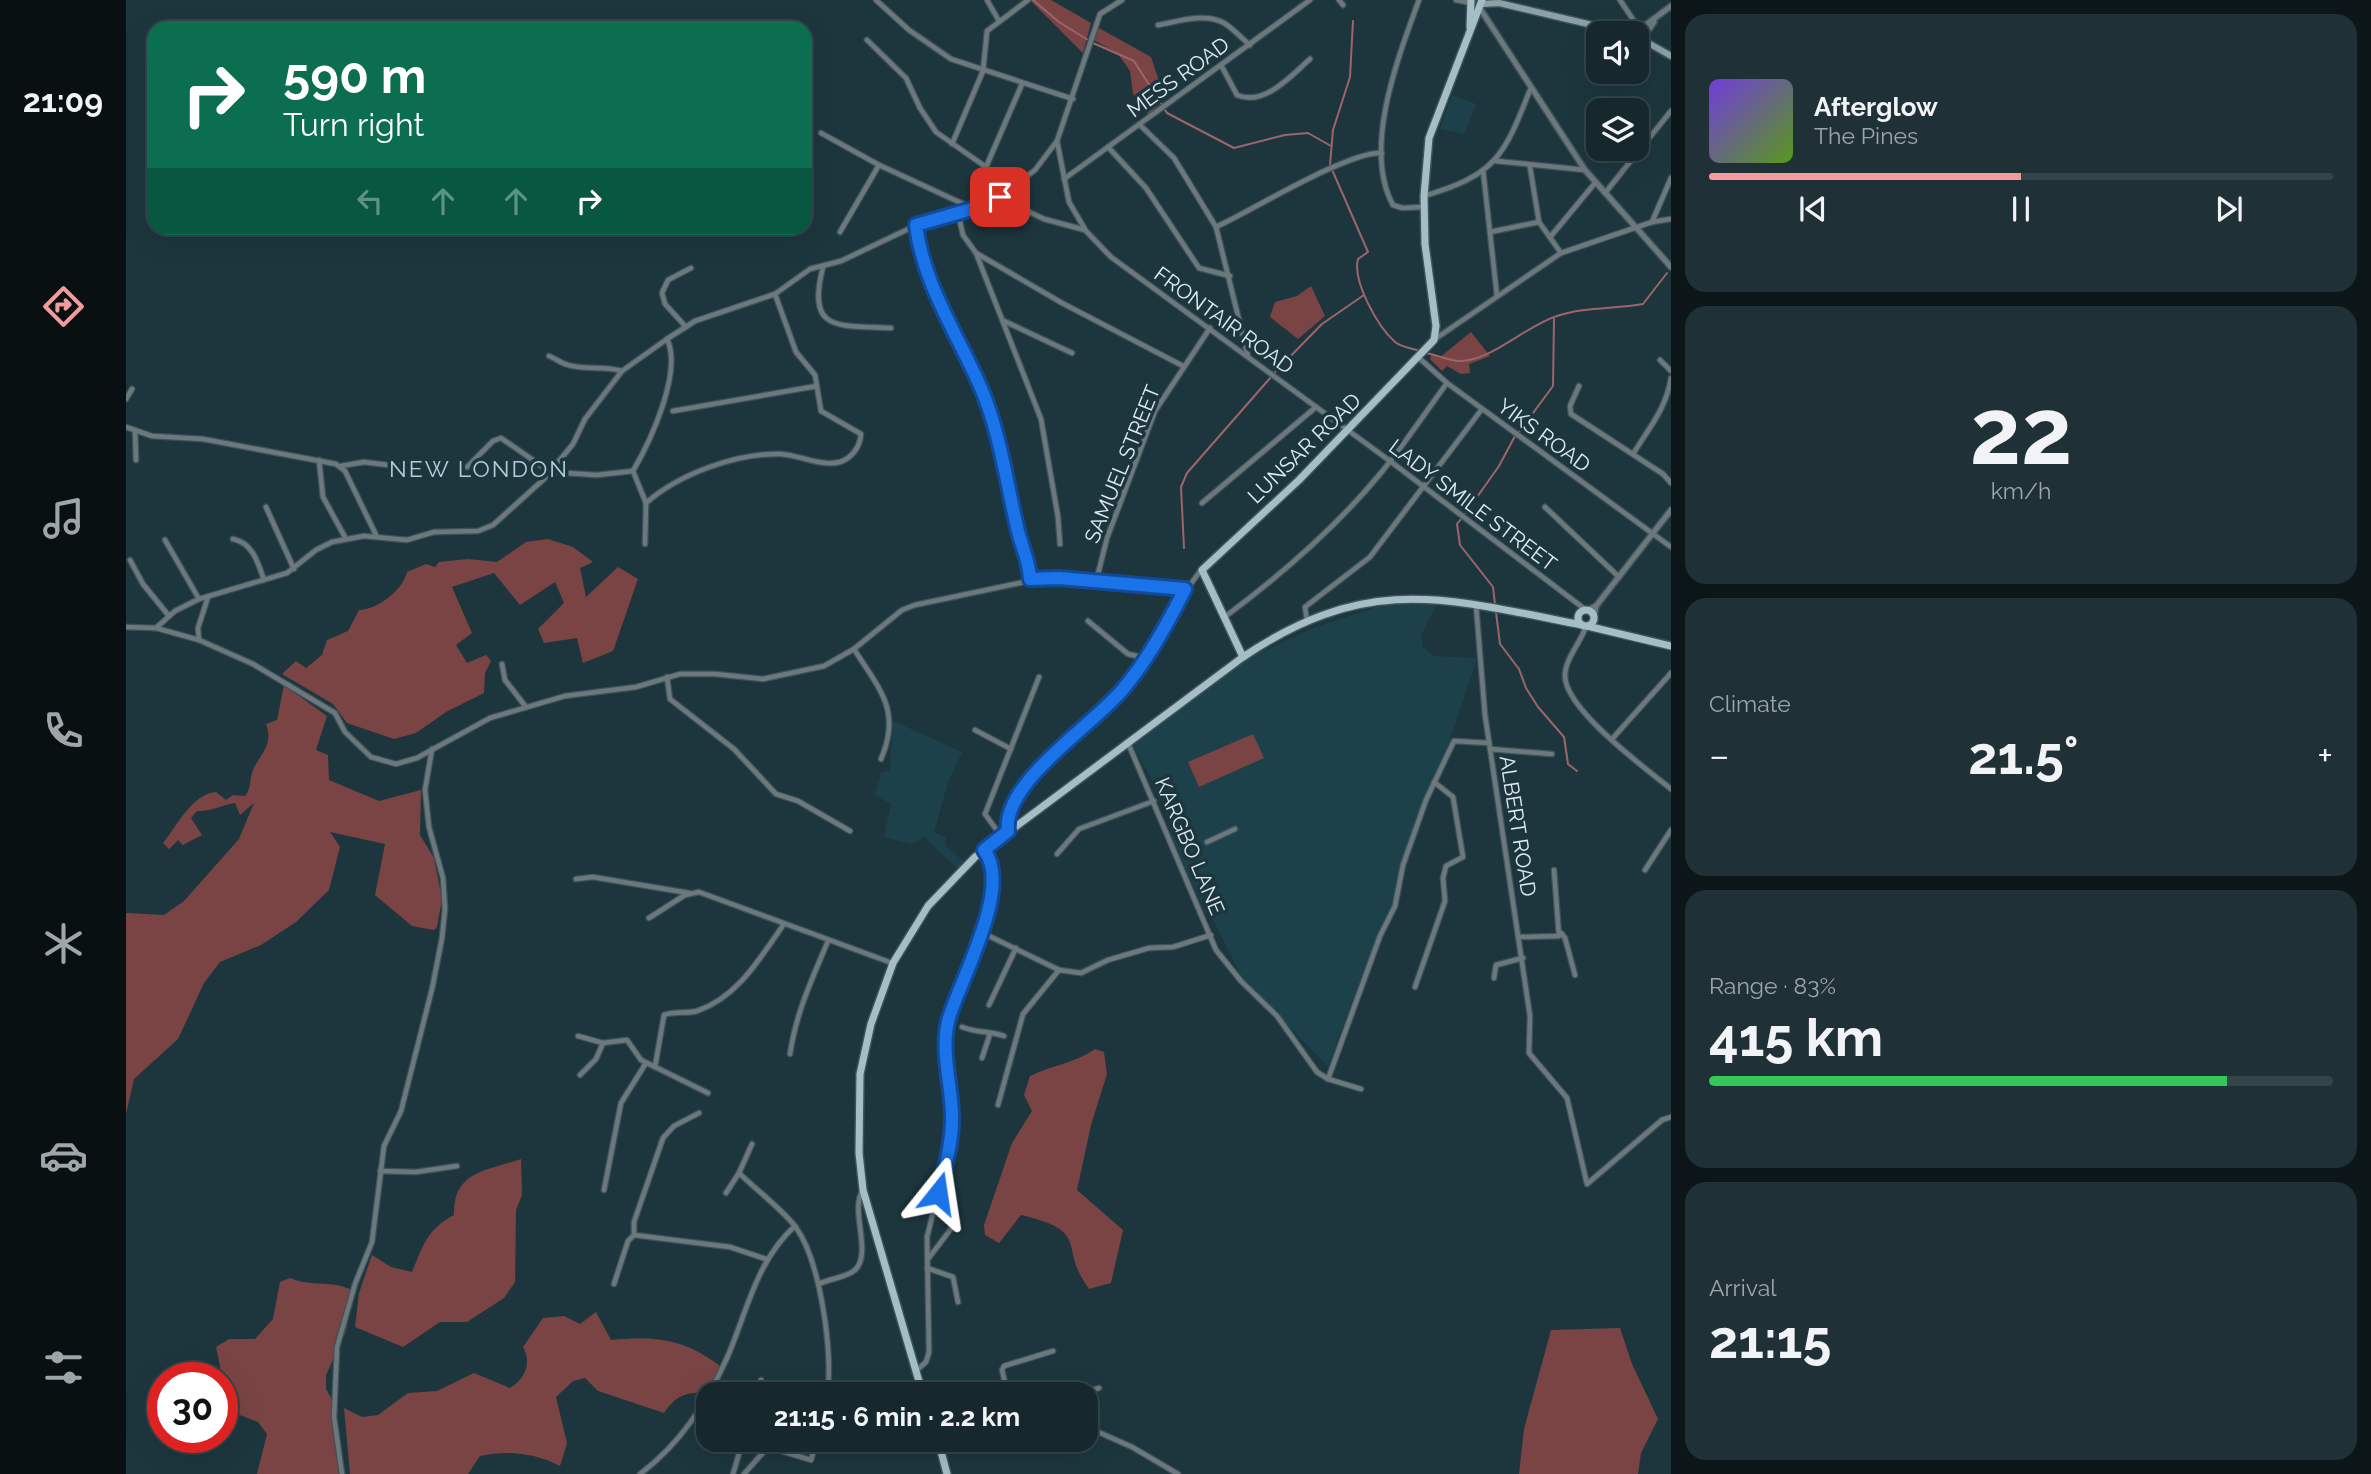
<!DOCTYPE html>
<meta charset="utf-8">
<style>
:root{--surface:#16282e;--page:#1f3036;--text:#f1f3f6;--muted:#9ea6aa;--line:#35444a;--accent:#f59b9b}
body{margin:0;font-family:Raleway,sans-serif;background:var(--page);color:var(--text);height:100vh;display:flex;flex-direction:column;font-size:26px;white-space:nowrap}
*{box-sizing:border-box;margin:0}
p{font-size:23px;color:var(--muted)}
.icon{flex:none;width:38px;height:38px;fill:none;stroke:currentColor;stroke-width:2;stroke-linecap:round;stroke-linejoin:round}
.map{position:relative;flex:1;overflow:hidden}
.drawer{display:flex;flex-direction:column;gap:14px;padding:14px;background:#0c1619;width:700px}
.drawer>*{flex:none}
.top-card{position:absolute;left:21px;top:21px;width:665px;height:214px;border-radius:21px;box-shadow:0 7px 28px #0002,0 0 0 2px var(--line);background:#0b6e4f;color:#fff;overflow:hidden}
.controls{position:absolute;left:1460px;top:21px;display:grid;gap:14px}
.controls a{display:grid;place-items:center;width:63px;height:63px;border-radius:14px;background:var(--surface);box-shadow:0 7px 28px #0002,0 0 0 2px var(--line);font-size:35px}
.speed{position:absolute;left:21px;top:1362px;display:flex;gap:14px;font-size:35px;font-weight:700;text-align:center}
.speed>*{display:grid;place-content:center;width:91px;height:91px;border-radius:50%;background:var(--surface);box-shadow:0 7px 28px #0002,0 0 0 2px var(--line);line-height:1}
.speed .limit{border:10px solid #d22;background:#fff;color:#111}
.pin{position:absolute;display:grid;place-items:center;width:60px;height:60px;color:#fff;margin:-30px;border-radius:14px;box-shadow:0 4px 10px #0006}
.me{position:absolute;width:77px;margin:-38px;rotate:15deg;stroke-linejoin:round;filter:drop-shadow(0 0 5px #0008)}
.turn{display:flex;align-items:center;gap:24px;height:147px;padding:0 21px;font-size:32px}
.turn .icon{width:91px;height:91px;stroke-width:2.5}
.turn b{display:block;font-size:49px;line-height:60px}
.lanes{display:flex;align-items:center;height:66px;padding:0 21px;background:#0003;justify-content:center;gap:35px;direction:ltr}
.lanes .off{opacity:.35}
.big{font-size:52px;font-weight:700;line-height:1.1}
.drawer .card{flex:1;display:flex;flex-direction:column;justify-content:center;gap:10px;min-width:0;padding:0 24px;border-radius:21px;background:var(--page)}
.drawer .dial{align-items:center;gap:0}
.dial b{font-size:91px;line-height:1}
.song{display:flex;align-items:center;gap:21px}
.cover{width:84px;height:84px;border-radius:10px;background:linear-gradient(135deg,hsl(260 70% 55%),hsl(90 70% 35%))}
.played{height:7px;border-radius:4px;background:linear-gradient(90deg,var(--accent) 50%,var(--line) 50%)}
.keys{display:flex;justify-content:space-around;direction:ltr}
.heat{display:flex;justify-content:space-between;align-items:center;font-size:38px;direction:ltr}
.charge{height:10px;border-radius:5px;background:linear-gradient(90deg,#34c759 83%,var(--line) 0)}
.trip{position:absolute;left:570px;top:1382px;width:402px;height:70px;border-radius:21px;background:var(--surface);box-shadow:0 7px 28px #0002,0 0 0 2px var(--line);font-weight:700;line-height:70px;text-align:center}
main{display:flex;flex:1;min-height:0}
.tabs{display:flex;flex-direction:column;width:126px;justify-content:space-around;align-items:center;background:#091012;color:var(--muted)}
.tabs .icon{width:49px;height:49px}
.tabs .selected{color:var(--accent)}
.tabs b{font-size:32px;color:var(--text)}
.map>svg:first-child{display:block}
.built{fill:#1d414a}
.green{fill:#7a4444}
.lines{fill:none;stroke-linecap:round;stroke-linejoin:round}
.stream{stroke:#9c656a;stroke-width:2}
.minor-casing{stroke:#3c535a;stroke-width:7}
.tertiary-casing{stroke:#3c535a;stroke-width:8}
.secondary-casing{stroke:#3c535a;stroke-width:9}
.primary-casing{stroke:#3c535a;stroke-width:10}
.minor{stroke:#6c787c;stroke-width:4.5}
.tertiary{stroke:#6c787c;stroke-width:5}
.secondary{stroke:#8da0a5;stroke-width:6}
.primary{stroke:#a5bec5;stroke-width:7}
.route-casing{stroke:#114b97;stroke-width:18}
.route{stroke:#1a73e8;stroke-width:12}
.labels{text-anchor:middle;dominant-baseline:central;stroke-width:7;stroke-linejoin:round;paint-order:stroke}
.street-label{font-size:21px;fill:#ddecf0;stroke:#1d363e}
.neighbourhood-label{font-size:23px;letter-spacing:2px;fill:#b1ced7;stroke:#1d363e}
</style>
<main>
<nav class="tabs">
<b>21:09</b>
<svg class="icon selected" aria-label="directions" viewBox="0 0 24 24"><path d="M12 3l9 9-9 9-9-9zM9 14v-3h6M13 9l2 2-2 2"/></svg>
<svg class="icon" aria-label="music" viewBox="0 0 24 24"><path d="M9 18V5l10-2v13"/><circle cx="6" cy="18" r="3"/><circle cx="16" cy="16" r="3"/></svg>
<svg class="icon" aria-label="phone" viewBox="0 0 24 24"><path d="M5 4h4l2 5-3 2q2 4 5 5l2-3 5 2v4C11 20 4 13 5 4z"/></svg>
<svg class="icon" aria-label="climate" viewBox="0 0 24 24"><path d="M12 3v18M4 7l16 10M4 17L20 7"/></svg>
<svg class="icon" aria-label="car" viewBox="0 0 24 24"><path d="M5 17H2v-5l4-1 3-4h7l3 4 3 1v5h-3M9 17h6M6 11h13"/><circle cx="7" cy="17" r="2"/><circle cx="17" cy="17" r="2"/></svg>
<svg class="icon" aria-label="filters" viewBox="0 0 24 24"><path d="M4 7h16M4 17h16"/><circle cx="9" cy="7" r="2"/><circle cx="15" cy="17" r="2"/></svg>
</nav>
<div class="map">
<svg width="1545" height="1474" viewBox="0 0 1545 1474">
<rect width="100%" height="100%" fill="#1d363e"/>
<g class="built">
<polygon points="1326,95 1350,104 1338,134 1314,129"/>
<polygon points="1260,604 1310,605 1295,635 1297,647 1308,656 1351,658 1322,745 1292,813 1271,896 1233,982 1202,1066 1118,981 1084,914 1079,911 1047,841 1036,797 1003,739 1123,657 1190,627"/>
<polygon points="767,721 836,752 822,782 808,832 820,838 819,845 838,862 832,869 798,837 786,844 758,837 765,804 749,795 755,773 764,770"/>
</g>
<g class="green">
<polygon points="904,0 925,0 965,23 957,53"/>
<polygon points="971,27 1025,57 1039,99 1022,115 1007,94 1004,71 992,54 968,40"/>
<polygon points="1185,286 1199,316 1172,339 1144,317 1149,302 1171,296"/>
<polygon points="1345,332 1364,356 1343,364 1344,373 1335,374 1321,366 1316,371 1304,359 1306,353 1313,358"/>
<path d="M422,539L447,547L467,562L454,568L460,597L492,567L512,579L487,651L457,663L451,638L418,643L412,629L438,603L429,582L394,605L368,573L326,587L346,633L330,645L341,663L360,655L365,661L359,673L358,693L320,712L290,733L268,739L221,723L207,704L156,674L170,661L180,668L196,655L201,640L222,631L233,610C251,610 277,590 281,572L300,564L309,567L313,562L342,559L371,562L400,542Z"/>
<path d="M158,685L201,716L190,750L202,755L203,780L253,801L295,790L294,835L308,858L316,899L311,927L308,930L286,926L249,895L259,844L204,832L214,847L203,890L170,922L135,945L94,962L78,983L52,1039L8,1079L0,1114V913L38,915L58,901L113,839L128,803L114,815L109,803C95,805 85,812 71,811L65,818L76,835L57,845L52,840L43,849L37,843C51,826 66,794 90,792L100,800L107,795L119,796C126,787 123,780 127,770C134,754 148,745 140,724L151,720Z"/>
<polygon points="1127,734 1138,758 1073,787 1062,762"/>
<path d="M969,1049L978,1052L981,1074L965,1125L951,1190L997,1230L985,1283L963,1289C931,1246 967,1232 895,1215L873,1243L859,1235L858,1225L886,1143L906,1111L898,1095L904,1076C927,1065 949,1063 969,1049Z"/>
<path d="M395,1159L396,1195L390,1210L389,1282L378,1298L341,1322H314L277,1347L229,1327L233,1293L246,1255L265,1267L286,1272C297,1246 301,1229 328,1215C327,1171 360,1171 395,1159Z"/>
<path d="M164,1278C189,1288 205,1279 228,1291L220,1331L200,1375V1389L211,1408L213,1474H131L141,1434L132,1422L103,1411L90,1347L103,1339H129L147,1319L154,1282Z"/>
<path d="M470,1312L485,1340C532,1336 560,1339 598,1369L589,1394C565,1391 552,1392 538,1413L472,1391L459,1378L447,1381L430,1397L441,1443L434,1466C409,1453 381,1450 354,1456L342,1474H224L218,1408L236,1417L252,1415L282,1393L311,1391L348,1373L384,1388C399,1379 406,1363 397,1347L417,1318L438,1316L454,1324Z"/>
<polygon points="1494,1328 1506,1364 1532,1419 1515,1453 1512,1474 1393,1474 1398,1429 1425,1330"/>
</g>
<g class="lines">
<g class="stream">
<polyline points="907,0 933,22 962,40"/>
<path d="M1227,21L1224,77L1207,130L1204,165L1242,252L1232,259C1226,281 1252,327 1269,342C1275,347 1287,349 1295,351"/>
<polyline points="967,43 1008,61 1041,113 1108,148 1159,135 1182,133 1205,146"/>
<path d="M1300,353C1310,355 1322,360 1332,361C1363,363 1399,326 1431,316C1458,307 1488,309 1517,304L1541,273"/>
<polyline points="1148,373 1196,324 1238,295"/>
<polyline points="1393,432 1427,386 1428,319"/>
<polyline points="1339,514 1373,466 1389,436"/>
<polyline points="1335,519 1331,524 1334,545 1367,587 1369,604"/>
<polyline points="1058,548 1055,487 1061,473 1145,377"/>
<polyline points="1370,612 1374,644 1393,669 1400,688 1412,707 1438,737 1442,764 1451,771"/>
</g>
<defs>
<g id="minor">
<polyline points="750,0 783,30 825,59 947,99"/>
<polyline points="861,0 873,21"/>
<polyline points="996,0 974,14 931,141 943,202 960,231 985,257 1264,461 1460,610"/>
<polyline points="1213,0 1217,5"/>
<path d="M1293,0C1273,55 1236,148 1267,205L1276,208L1297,207"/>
<polyline points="1330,0 1345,3"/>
<polyline points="1494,0 1512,27 1520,33"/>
<path d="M1032,25C1051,22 1079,12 1098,23C1108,29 1115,38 1124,45"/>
<polyline points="741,40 780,78 794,108 810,132 860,167 899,210 918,219 959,230"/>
<path d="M1095,65L1111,95C1138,107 1166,75 1184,59"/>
<polyline points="1014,125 1048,158 1090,227 1122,356"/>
<polyline points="695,133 753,165 846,208"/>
<polyline points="826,144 857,71 861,31 902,0"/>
<polyline points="982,147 1020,188 1073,268 1104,276"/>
<polyline points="1370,161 1459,170"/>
<polyline points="860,167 896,84"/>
<polyline points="1404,167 1413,222 1435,253"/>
<polyline points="1357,170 1371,296"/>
<polyline points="938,179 1184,0"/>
<polyline points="1479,193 1545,111"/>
<path d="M1298,196C1370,175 1378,156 1404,90"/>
<polyline points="832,213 837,235 850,253 915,419 932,517 934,544"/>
<polyline points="1526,222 1545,178"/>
<path d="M790,226C797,284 833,335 855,388C874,433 880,480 891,527C895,546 903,559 904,579"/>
<path d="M1090,227C1127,210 1222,151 1256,153"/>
<polyline points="714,232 753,165"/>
<polyline points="1364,232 1413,222"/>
<polyline points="1425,236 1469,183"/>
<polyline points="850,253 936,303 1057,366"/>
<path d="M697,267C680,333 712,325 765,328"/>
<polyline points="878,321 946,353"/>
<polyline points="560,327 539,304 536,293 542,280 565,268"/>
<polyline points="1309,339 1435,253 1526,222 1545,219"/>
<path d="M423,356C428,358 434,362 439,364C457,371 478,365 496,371"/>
<polyline points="1293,358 1321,383 1545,547"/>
<polyline points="1534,360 1545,371"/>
<polyline points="1453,386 1444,406 1445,414 1537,474 1545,483"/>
<polyline points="0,399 6,389"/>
<polyline points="547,411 691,386"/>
<polyline points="0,427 26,436 77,439 210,464 219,471 250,535"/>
<polyline points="9,430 10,460"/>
<path d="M1507,454C1523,428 1540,409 1545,378"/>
<polyline points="193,460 197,497 220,539"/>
<polyline points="215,466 238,462 278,467"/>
<polyline points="341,467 367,441 375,438 424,472 471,475 507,471"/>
<path d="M520,503C553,474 610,453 655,454C673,455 695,467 714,462C726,458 734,447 735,434L695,411L689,375L670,352L649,294"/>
<polyline points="1076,503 1190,407"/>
<polyline points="140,507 168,569"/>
<polyline points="1419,507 1493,577"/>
<path d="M107,539C127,543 132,563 138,580"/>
<polyline points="39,540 73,599"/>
<path d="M519,544L520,503L507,471C524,442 557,372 541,339"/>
<polyline points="4,560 17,584 43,616"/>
<polyline points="970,582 981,538 1029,411 1084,328"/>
<polyline points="1350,605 1359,715 1404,1016 1403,1053 1441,1098 1461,1184 1536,1120 1545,1117"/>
<path d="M1100,616C1155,575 1210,527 1254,474C1278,445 1299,413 1321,383"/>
<polyline points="962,621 1002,654 1019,658"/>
<polyline points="1181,621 1179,607 1244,557 1356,409"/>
<path d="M1460,626C1455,643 1439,658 1439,676C1439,709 1519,768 1545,789"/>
<polyline points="0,627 30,628 73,640 127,664 209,713 219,732 245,757 270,764 291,758 364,718 439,696 510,687 554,674 589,674 637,679 698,666 728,649 776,610 789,605 922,577 1055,590 1064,585 1075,570"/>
<polyline points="31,627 49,611 73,599 161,573 190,550 206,542 238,536 281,540 308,532 352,531 367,525 418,479 447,444 459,419 496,371 541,339 569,321 649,294 684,269 715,261 795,223 867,202 909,170 931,141"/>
<polyline points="73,640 72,628 82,597"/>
<path d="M728,649C753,689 776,710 755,759"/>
<polyline points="376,664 379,680 400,707"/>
<polyline points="541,677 544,699 608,749 650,794 672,801 724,831"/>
<polyline points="849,730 885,749"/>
<polyline points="1486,739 1545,673"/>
<polyline points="1002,743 1090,950 1115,981 1151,1016 1191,1072 1202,1079 1235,1089"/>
<polyline points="1364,749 1426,754"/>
<path d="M882,831C877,782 968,725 997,690C1021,660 1042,624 1059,590"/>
<polyline points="875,836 859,814 913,677"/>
<polyline points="1081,842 1109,829"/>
<polyline points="931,854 953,829 1028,801"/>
<polyline points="1519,870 1545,830"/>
<polyline points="450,879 467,877 563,893"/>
<polyline points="523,918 559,895 573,892 766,963"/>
<polyline points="855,932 933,970 955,973 982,960 1023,948 1047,947 1085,935"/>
<polyline points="1435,933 1439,938 1449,975"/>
<polyline points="1394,937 1433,936 1428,870"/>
<polyline points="1368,978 1370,965 1397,958"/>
<polyline points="1289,987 1319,901 1317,878 1320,866 1337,857 1327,797 1308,782"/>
<polyline points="863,1005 890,948"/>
<path d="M836,1027C851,1033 864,1031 878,1036"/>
<polyline points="452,1036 477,1043 501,1040 515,1060 582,1093"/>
<path d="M664,1054C670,1013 686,979 702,941"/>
<polyline points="856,1058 864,1034"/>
<path d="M529,1067L538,1015C549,1011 560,1014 571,1011C612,997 634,958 658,924"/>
<polyline points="454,1075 470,1059 477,1043"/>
<polyline points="1202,1079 1254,936 1269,906 1277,865 1300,800 1328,741 1363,743"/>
<polyline points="872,1105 897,1014 933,970"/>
<path d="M626,1144L613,1173C629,1189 660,1212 671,1229C694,1262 708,1355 701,1395"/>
<polyline points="254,1171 290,1172 331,1166"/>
<polyline points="478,1190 495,1103 520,1063"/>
<polyline points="600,1193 613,1173"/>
<polyline points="508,1235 604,1247 640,1259"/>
<polyline points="802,1259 831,1221"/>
<polyline points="801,1268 827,1277 832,1302"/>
<polyline points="488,1284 502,1241 508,1235 508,1222 537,1138 548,1126 573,1113"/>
<path d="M693,1284C704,1278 720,1278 729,1270C747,1253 723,1209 737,1190"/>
<polyline points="790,1371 800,1362 803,1352 801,1237 826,1137 820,1055 821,1025 865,895 866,866 858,850"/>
<polyline points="631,1395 635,1380"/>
<polyline points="882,1395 876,1370 878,1366 927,1351"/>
<polyline points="949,1395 973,1388"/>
<polyline points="961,1427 1006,1447 1052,1474"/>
<polyline points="216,1474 208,1417 211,1347 229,1284 246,1242 258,1146 275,1111 306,989 316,938 319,909 317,878 303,827 299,790 306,749"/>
<path d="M514,1474C554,1444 580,1404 601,1358C621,1312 630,1261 669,1226"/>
<polyline points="607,1474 617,1440"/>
<polyline points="618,1474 642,1447 685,1460 691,1440"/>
</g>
<g id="tertiary">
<polyline points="1355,10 1459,170 1545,267"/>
<polyline points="1509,33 1545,6"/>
<polyline points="1517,38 1528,22"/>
<polyline points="1462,610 1470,606 1545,510"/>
<polyline points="1468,617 1470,606"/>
</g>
<g id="secondary">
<polyline points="1356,4 1373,3 1500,33"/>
<polyline points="1510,36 1545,56"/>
</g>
<g id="primary">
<polyline points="1344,27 1345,0"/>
<circle cx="1460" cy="618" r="8"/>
<polyline points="1461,626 1545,646"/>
<polyline points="1117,657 1076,570 1173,480 1308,340 1310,326 1299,244 1298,196 1303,138 1356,0"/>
<path d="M797,1395L737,1190L733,1153L734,1074L745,1024L767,963L802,906L849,857L1117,657C1242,573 1319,598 1456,625"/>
<polyline points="812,1440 821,1474"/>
</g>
</defs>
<use href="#minor" class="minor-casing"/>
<use href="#tertiary" class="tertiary-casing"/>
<use href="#secondary" class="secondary-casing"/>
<use href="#primary" class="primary-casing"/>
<use href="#minor" class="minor"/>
<use href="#tertiary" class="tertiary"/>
<use href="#secondary" class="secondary"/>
<use href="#primary" class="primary"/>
</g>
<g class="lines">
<defs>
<path id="route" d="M812,1193C819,1166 827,1142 826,1114C825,1082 814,1049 823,1018C835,978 887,886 858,850L882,831C876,782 968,725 997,689C1022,660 1042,623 1059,589L933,578L904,579C903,559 895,546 891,527C880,480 874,433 855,388C832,335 797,284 790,225L860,205L874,197"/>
</defs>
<use href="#route" class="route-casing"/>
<use href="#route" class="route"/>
</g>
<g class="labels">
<g class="street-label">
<text transform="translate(1052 77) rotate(-36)">MESS ROAD</text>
<text transform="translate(1098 320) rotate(36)">FRONTAIR ROAD</text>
<text transform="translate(1418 435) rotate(36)">YIKS ROAD</text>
<text transform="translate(1178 448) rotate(-44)">LUNSAR ROAD</text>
<text transform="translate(996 464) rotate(-68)">SAMUEL STREET</text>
<text transform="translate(1347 505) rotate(37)">LADY SMILE STREET</text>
<text transform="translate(1392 826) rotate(81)">ALBERT ROAD</text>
<text transform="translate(1064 846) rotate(67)">KARGBO LANE</text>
</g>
<g class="neighbourhood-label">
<text x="353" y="468">NEW LONDON</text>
</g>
</g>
</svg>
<div class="controls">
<a><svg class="icon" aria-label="sound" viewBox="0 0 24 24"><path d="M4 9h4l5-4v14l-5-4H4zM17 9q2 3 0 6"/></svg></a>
<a><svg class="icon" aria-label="layers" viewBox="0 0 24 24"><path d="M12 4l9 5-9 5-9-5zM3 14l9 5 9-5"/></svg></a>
</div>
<div class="speed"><div class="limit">30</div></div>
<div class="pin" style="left:874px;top:197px;background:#d93025"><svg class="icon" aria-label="arrive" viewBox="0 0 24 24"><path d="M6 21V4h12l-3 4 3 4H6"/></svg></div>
<svg class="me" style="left:812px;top:1193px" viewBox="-20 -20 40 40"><path d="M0-17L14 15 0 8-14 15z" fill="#1a73e8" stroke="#fff" stroke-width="4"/></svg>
<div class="trip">21:15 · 6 min · 2.2 km</div>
<div class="top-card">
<div class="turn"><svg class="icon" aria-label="right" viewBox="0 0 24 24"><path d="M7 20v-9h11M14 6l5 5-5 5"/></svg><div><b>590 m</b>Turn right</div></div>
<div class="lanes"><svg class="icon off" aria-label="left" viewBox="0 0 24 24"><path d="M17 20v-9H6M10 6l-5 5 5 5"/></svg><svg class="icon off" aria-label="ahead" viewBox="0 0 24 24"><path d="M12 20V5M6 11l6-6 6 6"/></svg><svg class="icon off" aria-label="ahead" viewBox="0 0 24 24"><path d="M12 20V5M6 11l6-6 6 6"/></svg><svg class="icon" aria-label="right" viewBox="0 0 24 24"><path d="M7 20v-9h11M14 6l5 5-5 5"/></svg></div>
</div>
</div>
<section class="drawer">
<div class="card">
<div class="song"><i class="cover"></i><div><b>Afterglow</b><p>The Pines</p></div></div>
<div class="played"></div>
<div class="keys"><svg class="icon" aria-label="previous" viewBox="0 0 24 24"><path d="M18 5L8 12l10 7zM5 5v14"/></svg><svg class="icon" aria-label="pause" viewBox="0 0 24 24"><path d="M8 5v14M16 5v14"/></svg><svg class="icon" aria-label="next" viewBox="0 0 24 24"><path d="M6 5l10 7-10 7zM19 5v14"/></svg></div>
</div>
<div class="card dial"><b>22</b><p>km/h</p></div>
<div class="card"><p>Climate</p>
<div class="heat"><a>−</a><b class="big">21.5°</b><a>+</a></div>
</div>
<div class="card"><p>Range · 83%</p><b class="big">415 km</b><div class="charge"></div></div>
<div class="card"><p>Arrival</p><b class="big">21:15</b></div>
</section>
</main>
